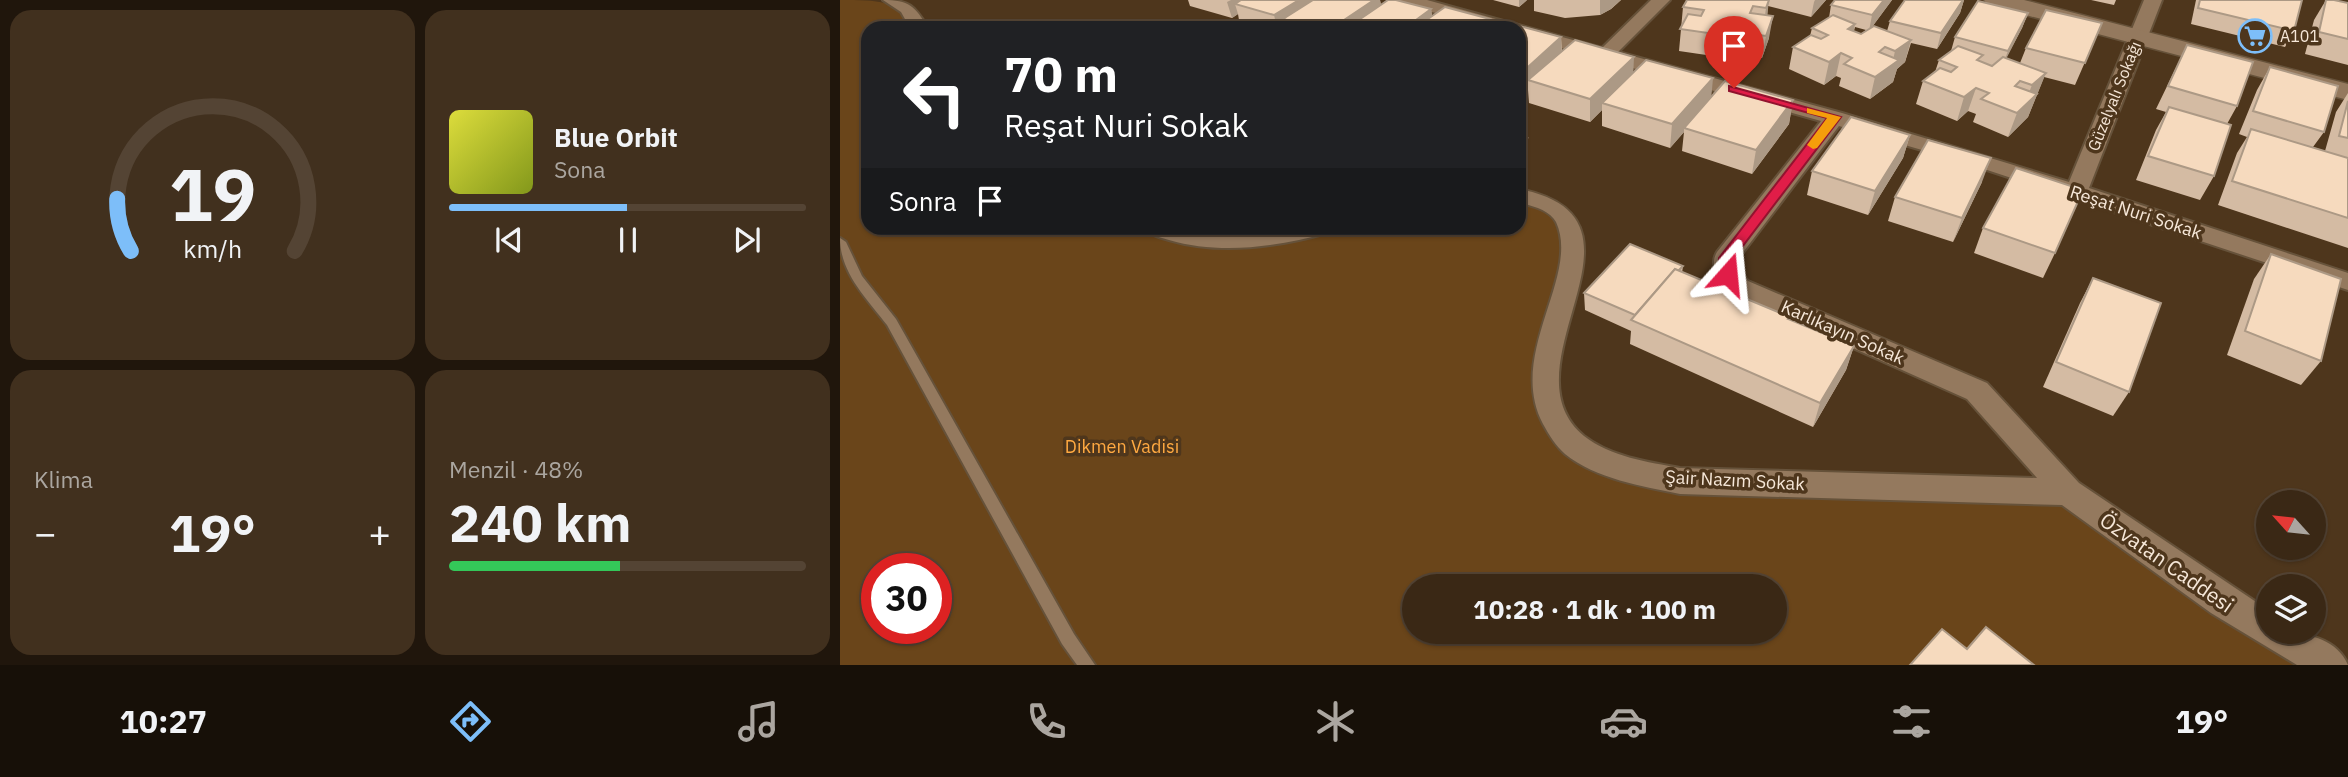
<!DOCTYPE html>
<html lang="tr">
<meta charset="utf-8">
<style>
:root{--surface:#3a2815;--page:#41301e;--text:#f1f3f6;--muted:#aba6a0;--line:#544434;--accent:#7dbef9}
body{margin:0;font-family:"IBM Plex Sans",sans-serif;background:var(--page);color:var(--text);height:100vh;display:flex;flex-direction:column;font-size:26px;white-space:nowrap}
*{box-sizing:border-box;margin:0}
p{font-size:23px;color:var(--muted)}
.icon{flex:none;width:38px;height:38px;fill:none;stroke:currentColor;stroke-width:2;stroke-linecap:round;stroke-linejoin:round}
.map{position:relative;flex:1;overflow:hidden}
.drawer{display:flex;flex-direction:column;gap:10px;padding:10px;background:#20160c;width:840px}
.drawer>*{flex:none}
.guide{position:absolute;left:21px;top:21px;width:665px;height:214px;border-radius:21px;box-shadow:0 2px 5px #0004,0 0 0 2px var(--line);background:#202124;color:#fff;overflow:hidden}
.needle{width:46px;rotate:297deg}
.controls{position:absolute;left:1416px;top:490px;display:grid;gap:14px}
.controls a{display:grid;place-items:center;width:70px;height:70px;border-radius:50%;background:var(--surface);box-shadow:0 2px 5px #0004,0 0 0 2px var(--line);font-size:35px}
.speed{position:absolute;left:21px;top:553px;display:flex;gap:14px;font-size:35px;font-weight:700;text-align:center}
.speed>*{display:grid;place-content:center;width:91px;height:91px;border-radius:50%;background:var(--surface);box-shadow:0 2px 5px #0004,0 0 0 2px var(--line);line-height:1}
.speed .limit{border:10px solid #d22;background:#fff;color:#111}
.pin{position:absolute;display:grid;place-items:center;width:60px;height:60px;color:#fff;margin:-72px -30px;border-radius:50% 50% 50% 0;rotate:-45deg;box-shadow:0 0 7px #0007}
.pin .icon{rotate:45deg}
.me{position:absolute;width:77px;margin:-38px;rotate:18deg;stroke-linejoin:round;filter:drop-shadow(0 0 5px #0008)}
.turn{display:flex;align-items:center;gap:24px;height:147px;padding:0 28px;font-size:32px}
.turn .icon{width:91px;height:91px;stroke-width:2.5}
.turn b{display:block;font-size:49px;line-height:60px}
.then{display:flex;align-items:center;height:66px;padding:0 28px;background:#0003;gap:14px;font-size:26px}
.big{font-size:52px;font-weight:700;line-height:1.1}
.drawer .card{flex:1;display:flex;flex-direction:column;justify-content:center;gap:10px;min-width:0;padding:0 24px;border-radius:21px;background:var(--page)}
.drawer .dial{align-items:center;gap:0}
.dial svg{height:182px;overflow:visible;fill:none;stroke:var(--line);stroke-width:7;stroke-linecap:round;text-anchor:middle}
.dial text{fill:var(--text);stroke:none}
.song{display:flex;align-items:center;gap:21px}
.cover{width:84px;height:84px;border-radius:10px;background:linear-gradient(135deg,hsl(60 70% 55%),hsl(70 70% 35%))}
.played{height:7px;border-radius:4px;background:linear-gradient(90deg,var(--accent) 50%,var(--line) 50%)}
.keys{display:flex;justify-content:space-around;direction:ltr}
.heat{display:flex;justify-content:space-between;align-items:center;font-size:38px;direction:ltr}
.charge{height:10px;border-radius:5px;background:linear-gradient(90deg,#34c759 48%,var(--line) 0)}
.drawer .tiles{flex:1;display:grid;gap:10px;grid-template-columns:repeat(2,1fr)}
.trip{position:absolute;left:562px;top:574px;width:385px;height:70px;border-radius:35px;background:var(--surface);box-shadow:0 2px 5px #0004,0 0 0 2px var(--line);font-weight:700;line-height:70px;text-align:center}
.dock{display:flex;height:112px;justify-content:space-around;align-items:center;background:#171008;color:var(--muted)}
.dock .icon{width:49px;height:49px}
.dock .current{color:var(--accent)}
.dock b{font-size:32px;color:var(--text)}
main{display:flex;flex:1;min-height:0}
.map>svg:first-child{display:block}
.green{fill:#6a451a;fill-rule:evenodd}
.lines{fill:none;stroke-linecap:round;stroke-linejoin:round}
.lane-casing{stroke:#66523a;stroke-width:4}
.street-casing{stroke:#66523a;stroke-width:4}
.secondary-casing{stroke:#66523a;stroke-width:3}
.lane{fill:#94795e;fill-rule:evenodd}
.street{fill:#94795e;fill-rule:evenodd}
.secondary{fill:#94795e;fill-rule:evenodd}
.wall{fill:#d4bba3;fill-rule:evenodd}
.shaded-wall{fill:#ac9985}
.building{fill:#f6dabe;stroke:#ac9985;stroke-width:2}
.route{fill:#e11d48;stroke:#92132f;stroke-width:2}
.slow{fill:#f59e0b}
.labels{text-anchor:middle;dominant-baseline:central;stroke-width:7;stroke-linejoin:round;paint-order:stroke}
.far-poi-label{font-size:16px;fill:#f6e7d8;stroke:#4e361c;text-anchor:start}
.far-street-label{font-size:16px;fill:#f6e7d8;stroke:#4e361c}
.street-label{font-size:18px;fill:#f6e7d8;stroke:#4e361c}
.park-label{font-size:18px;fill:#ffa941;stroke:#4e361c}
.near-street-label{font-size:21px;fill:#f6e7d8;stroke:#4e361c}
</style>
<main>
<section class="drawer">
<div class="tiles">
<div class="card dial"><svg viewBox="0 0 100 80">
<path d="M14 69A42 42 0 1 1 86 69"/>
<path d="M14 69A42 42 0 0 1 8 46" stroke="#7dbef9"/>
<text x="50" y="56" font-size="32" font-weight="700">19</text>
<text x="50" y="72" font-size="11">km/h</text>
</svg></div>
<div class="card">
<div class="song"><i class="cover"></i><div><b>Blue Orbit</b><p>Sona</p></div></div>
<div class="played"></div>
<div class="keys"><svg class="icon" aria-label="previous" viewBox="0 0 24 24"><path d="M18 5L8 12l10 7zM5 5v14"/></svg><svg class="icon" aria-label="pause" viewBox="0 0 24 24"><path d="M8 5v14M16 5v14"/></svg><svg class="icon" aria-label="next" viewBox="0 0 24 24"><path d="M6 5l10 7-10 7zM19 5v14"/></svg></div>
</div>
<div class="card"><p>Klima</p>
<div class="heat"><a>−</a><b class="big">19°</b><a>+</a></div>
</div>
<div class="card"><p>Menzil · 48%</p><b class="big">240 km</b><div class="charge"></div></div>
</div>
</section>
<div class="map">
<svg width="1508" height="665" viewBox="0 0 1508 665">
<rect width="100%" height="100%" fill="#4e361c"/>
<path class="green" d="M0,0C38,0 58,0 79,28H28V228H317L366,240L479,228H679V196L728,222L711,414L789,471L1228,492L1428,632H1433L1490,665H0ZM37,569H96V628H37ZM574,586H934V632H574Z"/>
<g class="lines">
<defs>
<path id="lane" d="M0,238L6,242L22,276L56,319L234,634L255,665H237L222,644L47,325C27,299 0,273 0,238Z"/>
<g id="street">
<path d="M43,0C69,0 75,6 88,28H70L61,12Z"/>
<path d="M558,0H587L762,48L811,0H830L778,52L1002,113L1229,182L1304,0H1322L1249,188L1508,273V290L1120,161L999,126L898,259L900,272L908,281L1147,383L1239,483L1428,610V632C1457,632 1495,634 1508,665H1457L1371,613L1222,505L840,494C802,486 756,479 725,454C716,446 709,435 703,424C666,354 741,276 716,222C710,210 691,205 679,203V189C830,218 659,366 744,436C771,457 808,462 840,468L1197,478L1127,399L890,293C881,281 868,267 877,252L981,121L679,36V28H653L561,4Z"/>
<path d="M305,228C331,226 356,233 381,233C418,233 454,225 491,228L487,233C437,247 380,255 329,240C320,237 310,236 305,228Z"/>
</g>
<polygon id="secondary" points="1144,0 1184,0 1508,84 1508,100 1148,5"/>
</defs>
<use href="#lane" class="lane-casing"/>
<use href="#street" class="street-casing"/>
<use href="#secondary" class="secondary-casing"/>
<use href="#lane" class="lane"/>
<use href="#street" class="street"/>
<use href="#secondary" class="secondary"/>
</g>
<g class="wall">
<polygon points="348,0 540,0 541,5 591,9 592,16 651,28 446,28 445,26 443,28 427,28 399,20 398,14 392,18 350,6"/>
<polygon points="653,0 687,0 679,7"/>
<polygon points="694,0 781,0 771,9 760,15 725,18 694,11"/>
<polygon points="847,0 986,0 971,17 928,6 927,16 929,38 922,58 893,54 893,48 884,47 880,57 839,51 843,7"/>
<path d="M1052,0L1032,27L1047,31L1050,21L1065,0H1124L1120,13L1097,49L1071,43L1065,62L1057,69L1053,82L1030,99L999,86L1001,78L996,76L984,85L949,69L953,47L970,36L972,28L989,18L991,5ZM1015,27L1026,30L1021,34L1014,31Z"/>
<polygon points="1251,0 1276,0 1274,5"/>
<polygon points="1356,0 1462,0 1454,31 1445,47 1351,24"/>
<polygon points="1486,0 1494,0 1508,3 1508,65 1465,54 1474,20"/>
<polygon points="1188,13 1182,28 1166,58 1180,63 1186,48 1262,23 1235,85 1204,77 1188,117 1168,137 1133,122 1136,114 1128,111 1117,121 1076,104 1083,81 1095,72 1099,60 1111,51 1115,37"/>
<polygon points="679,28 721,37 722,51 794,72 871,97 953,100 949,124 912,174 842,151 844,132 830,148 762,126 762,110 750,122 689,103 688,90"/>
<polygon points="1347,45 1397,106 1387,124 1374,176 1360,200 1296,180 1316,130 1326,112 1316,109"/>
<polygon points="1430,67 1484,132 1473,147 1485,151 1496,112 1508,93 1508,248 1378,205 1397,153 1407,137 1399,134 1417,90"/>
<polygon points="1070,135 1063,158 1028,215 967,195 972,171"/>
<polygon points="1142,182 1113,242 1048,221 1055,197"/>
<polygon points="146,228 171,228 158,235"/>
<polygon points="1143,228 1215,253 1203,278 1134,253"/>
<polygon points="1431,254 1481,361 1461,385 1387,355 1414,279"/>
<polygon points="843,266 842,273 950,317 949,319 1014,346 1006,370 973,427 790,344 791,331 745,310 744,293"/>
<polygon points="1253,278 1289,392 1273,416 1203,387 1240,303"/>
</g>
<g class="shaded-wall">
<polygon points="391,0 422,0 395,4 398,14 392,18 387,2"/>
<polygon points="459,0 487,0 443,19 445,26 443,28 437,28 434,15"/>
<polygon points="534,0 540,0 542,12 518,28 492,28"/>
<polygon points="679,0 687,0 679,7"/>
<polygon points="760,0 781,0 771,9 760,15"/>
<polygon points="929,0 927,18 923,30 926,8"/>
<polygon points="975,0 986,0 971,17 974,2"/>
<polygon points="1044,0 1052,0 1029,31 1032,15"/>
<polygon points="1123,0 1124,0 1120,13 1097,49 1101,33"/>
<polygon points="591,9 593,25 589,28 565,28"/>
<polygon points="1188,13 1182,28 1162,67 1168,51"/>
<polygon points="933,16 929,38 922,58 926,36"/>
<polygon points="650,19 651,28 639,28"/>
<polygon points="1015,24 1011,46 1008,29"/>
<polygon points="886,25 884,47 880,57 882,35"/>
<polygon points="721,37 722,60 688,80 688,90 679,99 679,75"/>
<polygon points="1071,40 1065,62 1057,69 1053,82 1030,99 1035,77 1052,65 1055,51"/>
<polygon points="1001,53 996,76 984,85 989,62"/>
<polygon points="794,57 793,79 762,103 762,110 750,122 750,99"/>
<polygon points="1206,73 1188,117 1168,137 1177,113 1183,108 1192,85"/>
<polygon points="873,78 871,101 844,128 844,132 830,148 832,124"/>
<polygon points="1136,88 1128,111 1117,121 1124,97"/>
<polygon points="953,100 949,124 912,174 916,150"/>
<polygon points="1070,135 1063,158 1028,215 1035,191"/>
<polygon points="687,138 688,154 679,163 679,145"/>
<polygon points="1151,158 1142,182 1113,242 1122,218"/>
<polygon points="154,228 171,228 158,235"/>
<polygon points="1014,346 1006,370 973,427 980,403"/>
</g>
<g class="building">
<polygon points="401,0 459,0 434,15 395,4"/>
<polygon points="473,0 534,0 492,28 475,28 443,19"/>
<polygon points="548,0 556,0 591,9 565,28 507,28"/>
<polygon points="847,0 929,0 926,8 913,6 910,13 933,16 926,36 895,32 898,26 886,25 882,35 840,29 848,14 861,16 864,10 843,7"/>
<polygon points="995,0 1044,0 1032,15 991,5"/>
<polygon points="1065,0 1123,0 1101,33 1050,21"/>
<polygon points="1360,0 1462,0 1454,31 1358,8"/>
<polygon points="1486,0 1494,0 1508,3 1508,39 1479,32"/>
<polygon points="1138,1 1188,13 1168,51 1115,37"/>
<polygon points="605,7 650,19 639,28 575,28"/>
<polygon points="1206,10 1262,23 1245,63 1186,48"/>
<polygon points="993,15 1015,24 1008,29 1021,34 1034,26 1071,40 1055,51 1045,47 1039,52 1059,60 1035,77 1004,64 1012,58 1001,53 989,62 953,47 971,35 981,39 988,35 972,28"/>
<polygon points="661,21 721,37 679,75 679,28 653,28"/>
<polygon points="735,40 794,57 750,99 688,80"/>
<polygon points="1347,45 1413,62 1397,106 1328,86"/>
<polygon points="1118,46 1143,55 1137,60 1152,66 1163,57 1206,73 1192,85 1180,81 1175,86 1197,94 1177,113 1141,99 1149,93 1136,88 1124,97 1083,81 1100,68 1111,72 1117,67 1099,60"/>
<polygon points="806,60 873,78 832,124 762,103"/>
<polygon points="1430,67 1498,86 1484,132 1413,111"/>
<polygon points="885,81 953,100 916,150 844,128"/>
<polygon points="1508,101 1508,138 1499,136"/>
<polygon points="1329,107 1391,125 1374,176 1308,156"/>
<polygon points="1011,117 1070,135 1035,191 972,171"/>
<polygon points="1411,129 1508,158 1508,218 1392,181"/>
<polygon points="679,135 687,138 679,145"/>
<polygon points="1088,140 1151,158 1122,218 1055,197"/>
<polygon points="1176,168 1243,190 1215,253 1143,228"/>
<polygon points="790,244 843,266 838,271 835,269 795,315 744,293"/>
<polygon points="1431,254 1501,279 1481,361 1405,331"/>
<polygon points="835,269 950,317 948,319 1014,346 980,403 791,320"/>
<polygon points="1253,278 1321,303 1289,392 1216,362"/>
<polygon points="1146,627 1194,665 1070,665 1102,629 1127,649"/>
</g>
<polygon class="route" points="889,86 1001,117 893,259 895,274 888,279 880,274 879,258 987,118 889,91"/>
<polygon class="slow" points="967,108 1001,117 977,148 973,149 967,145 987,118 967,113"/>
<defs>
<symbol id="supermarket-ring" viewBox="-11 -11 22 22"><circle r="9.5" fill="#4e361c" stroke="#7dbef9" stroke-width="1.5"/><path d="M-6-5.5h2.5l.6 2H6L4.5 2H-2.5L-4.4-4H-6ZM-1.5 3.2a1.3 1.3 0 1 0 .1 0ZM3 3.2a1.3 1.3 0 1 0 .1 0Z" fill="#7dbef9"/></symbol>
</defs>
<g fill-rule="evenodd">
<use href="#supermarket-ring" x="1396" y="17" width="38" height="38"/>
</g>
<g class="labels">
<g class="far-poi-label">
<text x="1440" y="36">A101</text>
</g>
<g class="far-street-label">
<text transform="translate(1274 96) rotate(-68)">Güzelyalı Sokağı</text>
</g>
<g class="street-label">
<text transform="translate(1296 212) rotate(18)">Reşat Nuri Sokak</text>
<text transform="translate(1003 332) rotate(24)">Karlıkayın Sokak</text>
<text transform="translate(895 480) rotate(3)">Şair Nazım Sokak</text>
</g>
<g class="park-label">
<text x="282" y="446">Dikmen Vadisi</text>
</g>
<g class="near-street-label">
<text transform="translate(1327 562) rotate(35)">Özvatan Caddesi</text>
</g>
</g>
</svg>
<div class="controls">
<a><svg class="needle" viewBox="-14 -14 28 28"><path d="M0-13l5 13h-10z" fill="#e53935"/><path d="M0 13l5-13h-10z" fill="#aba6a0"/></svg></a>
<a><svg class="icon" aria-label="layers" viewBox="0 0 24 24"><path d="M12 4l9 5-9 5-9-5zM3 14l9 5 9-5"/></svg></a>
</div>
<div class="speed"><div class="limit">30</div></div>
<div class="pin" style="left:894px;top:88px;background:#d93025"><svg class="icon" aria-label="arrive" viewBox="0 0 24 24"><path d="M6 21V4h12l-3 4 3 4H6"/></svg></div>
<svg class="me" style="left:888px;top:274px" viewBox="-20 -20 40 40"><path d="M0-17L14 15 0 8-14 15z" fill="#e11d48" stroke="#fff" stroke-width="4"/></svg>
<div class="trip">10:28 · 1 dk · 100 m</div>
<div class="guide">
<div class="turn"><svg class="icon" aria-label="left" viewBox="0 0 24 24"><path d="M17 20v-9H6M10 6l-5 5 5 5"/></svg><div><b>70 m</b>Reşat Nuri Sokak</div></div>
<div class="then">Sonra<svg class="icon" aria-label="arrive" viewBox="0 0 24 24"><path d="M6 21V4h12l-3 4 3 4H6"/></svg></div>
</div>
</div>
</main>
<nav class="dock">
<b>10:27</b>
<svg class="icon current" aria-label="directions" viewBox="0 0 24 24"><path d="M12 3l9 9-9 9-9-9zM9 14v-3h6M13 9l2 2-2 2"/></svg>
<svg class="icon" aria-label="music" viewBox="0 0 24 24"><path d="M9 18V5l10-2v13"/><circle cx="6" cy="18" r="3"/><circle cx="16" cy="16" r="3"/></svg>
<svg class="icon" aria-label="phone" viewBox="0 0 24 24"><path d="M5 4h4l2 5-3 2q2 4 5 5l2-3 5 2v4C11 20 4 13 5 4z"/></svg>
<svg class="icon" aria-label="climate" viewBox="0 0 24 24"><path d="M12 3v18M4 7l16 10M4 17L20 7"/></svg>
<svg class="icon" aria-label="car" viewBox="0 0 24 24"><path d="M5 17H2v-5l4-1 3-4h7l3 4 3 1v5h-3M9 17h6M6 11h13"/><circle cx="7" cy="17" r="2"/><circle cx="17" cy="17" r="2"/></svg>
<svg class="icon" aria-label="filters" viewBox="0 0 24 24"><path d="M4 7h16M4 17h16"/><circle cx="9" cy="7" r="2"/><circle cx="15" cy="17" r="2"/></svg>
<b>19°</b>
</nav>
